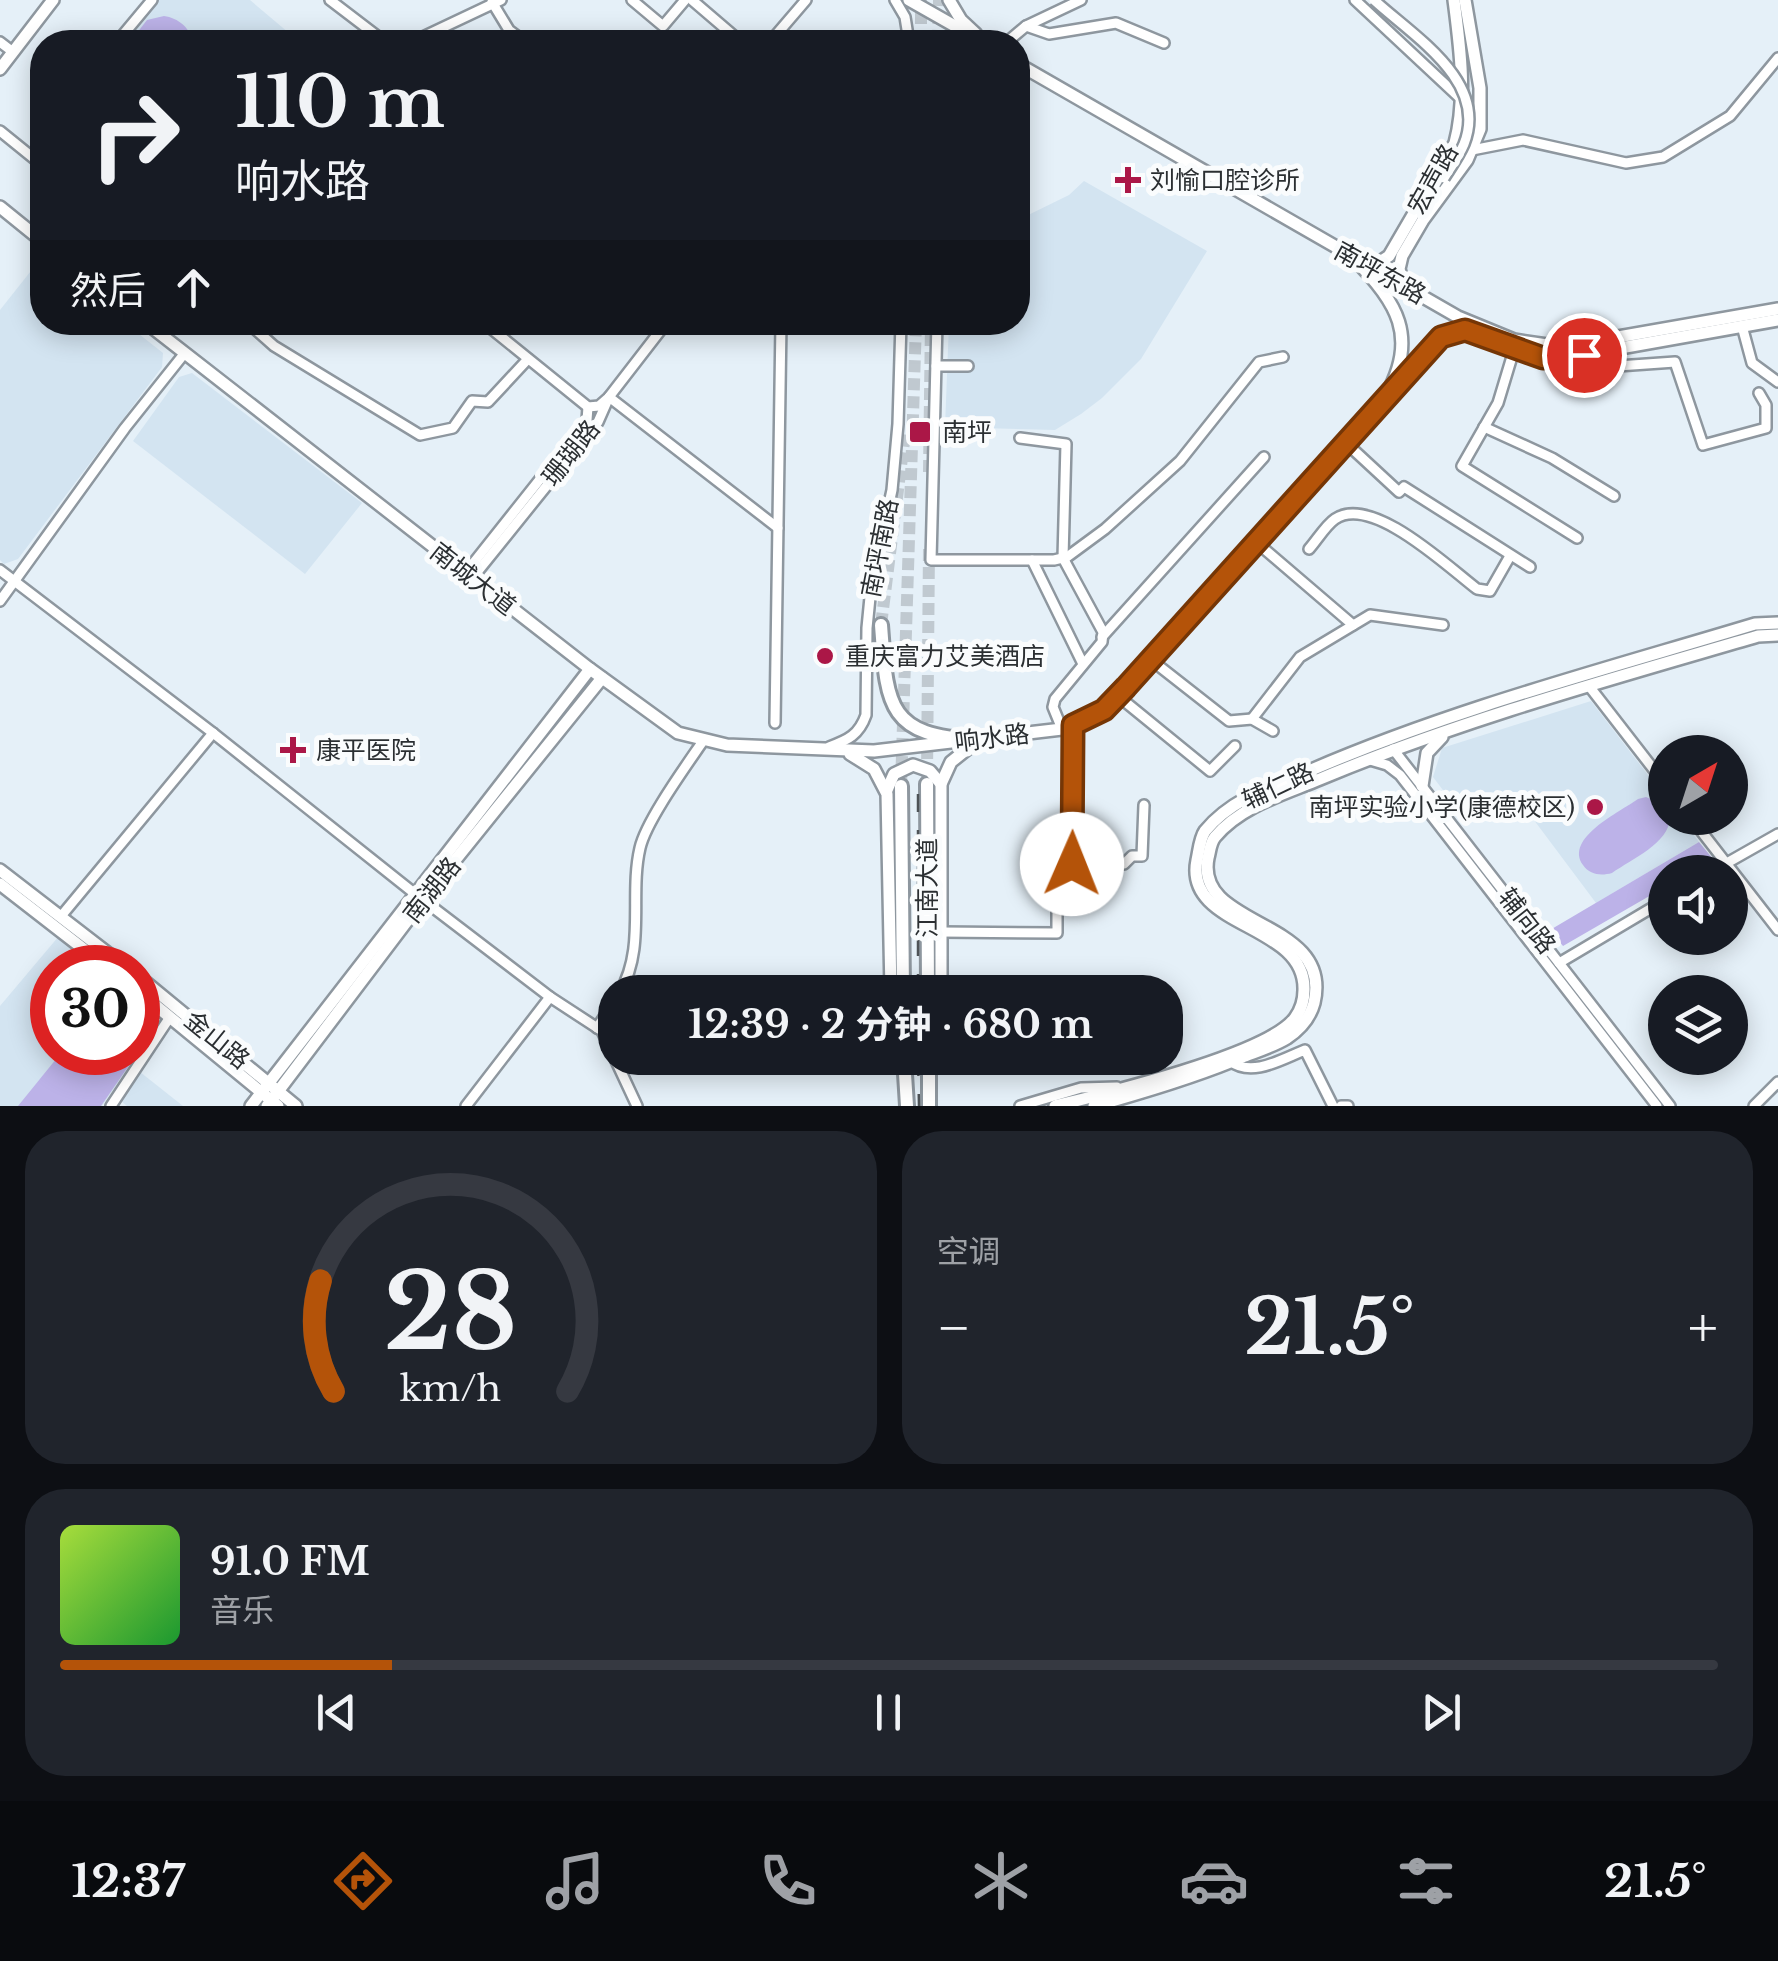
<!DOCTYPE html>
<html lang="zh">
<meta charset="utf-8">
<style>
:root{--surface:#171b24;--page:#20242c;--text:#f1f3f6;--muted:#9ea1a6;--line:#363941;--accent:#b45309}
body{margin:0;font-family:"Libre Baskerville","Noto Sans SC",serif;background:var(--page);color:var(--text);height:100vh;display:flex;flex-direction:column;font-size:38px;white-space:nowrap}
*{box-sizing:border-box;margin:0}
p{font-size:32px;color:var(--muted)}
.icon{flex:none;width:55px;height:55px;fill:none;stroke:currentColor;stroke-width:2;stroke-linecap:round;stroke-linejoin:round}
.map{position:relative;height:1106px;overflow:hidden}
.drawer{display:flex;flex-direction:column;gap:25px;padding:25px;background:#0d0f14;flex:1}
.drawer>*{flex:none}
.hud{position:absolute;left:30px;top:30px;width:1000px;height:305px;border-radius:40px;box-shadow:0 5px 25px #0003;background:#171b24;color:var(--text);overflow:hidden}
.needle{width:65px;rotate:39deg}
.tools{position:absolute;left:1648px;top:735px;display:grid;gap:20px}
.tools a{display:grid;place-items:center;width:100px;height:100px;border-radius:50%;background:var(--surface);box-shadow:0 5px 25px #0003;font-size:50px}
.speed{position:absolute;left:30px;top:945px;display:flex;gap:20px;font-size:50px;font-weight:700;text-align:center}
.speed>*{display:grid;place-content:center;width:130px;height:130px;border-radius:50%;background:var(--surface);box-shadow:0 5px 25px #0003;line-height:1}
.speed .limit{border:15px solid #d22;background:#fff;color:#111}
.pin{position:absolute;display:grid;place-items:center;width:85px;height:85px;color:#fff;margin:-42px;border:5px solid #fff;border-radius:50%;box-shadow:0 2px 10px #0007}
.me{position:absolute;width:110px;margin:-55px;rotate:1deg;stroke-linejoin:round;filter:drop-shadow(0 0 8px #0008)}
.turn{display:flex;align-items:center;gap:35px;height:210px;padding:0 40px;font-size:45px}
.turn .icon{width:130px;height:130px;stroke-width:2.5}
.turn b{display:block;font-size:70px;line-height:85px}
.then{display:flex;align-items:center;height:95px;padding:0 40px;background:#0003;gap:20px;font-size:38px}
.big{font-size:75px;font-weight:700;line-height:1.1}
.drawer .widget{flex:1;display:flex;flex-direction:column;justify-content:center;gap:15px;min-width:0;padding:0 35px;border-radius:40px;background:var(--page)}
.drawer .dial{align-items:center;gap:0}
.dial svg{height:260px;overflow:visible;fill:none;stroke:var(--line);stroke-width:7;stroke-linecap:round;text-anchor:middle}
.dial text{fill:var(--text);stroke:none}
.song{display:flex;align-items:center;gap:30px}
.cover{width:120px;height:120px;border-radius:15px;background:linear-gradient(135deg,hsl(80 70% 55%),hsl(130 70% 35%))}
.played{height:10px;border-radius:5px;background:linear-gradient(90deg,var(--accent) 20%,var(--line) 20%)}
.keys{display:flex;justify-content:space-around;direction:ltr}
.heat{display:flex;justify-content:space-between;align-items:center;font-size:55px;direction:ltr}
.drawer .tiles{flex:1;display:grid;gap:25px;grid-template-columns:1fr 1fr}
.widget:last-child{grid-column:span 2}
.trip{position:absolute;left:598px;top:975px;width:585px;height:100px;border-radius:40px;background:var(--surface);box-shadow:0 5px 25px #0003;font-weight:700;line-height:100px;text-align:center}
.tab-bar{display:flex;height:160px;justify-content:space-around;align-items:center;background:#090b0e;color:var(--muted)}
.tab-bar .icon{width:70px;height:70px}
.tab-bar .active{color:var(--accent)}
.tab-bar b{font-size:45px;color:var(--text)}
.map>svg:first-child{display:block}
.built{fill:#d3e4f1}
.green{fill:#bcb2e8}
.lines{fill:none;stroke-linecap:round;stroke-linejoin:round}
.highway-tunnel{stroke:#c0c9d0;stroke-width:12;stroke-dasharray:12 6;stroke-linecap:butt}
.minor-casing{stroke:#8e979f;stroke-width:14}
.major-casing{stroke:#8e979f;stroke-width:16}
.highway-casing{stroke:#8e979f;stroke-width:18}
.minor{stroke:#fff;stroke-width:9}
.major{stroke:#fff;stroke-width:11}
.highway{stroke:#fff;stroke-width:12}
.rail{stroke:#4e5357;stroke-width:2.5;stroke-dasharray:18 18;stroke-linecap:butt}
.minor-bridge-casing{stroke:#8e979f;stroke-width:14;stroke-linecap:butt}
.minor-bridge{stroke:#fff;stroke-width:9}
.route-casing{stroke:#753606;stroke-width:25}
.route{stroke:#b45309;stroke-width:18}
.poi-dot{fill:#ab1747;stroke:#fafcfd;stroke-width:4}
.labels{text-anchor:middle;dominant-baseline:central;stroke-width:10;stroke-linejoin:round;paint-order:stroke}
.street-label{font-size:25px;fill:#2b2f32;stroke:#fafcfd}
.poi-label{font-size:25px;fill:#2b2f32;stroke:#fafcfd;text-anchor:start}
</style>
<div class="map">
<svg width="1778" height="1106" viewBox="0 0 1778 1106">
<rect width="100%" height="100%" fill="#e5f0f8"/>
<g class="built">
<polygon points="153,0 250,0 289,33 281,42 120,42"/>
<polygon points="1084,181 1207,251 1141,359 1102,398 1081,414 1055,430 945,427 949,323 1018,322 1018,220 1069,195"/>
<polygon points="42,257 42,322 125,323 163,353 162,367 18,559 4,564 0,560 0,310"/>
<polygon points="192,373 362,503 305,574 133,441 179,377"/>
<polygon points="1591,701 1665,797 1665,818 1681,818 1699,842 1596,903 1513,792 1468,823 1433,777 1442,748"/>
<polygon points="59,936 98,967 52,968 52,1052 138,1052 138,999 162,1019 102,1106 0,1106 0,1006"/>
<polygon points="140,1072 183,1106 127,1106 121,1101"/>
</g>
<g class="green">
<path d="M164,16C178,18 191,28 192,42H130L147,20Z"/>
<path d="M1646,797L1665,805V818H1670C1669,843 1632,859 1612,873C1601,876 1590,875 1583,865C1564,838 1620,812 1638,799Z"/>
<polygon points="1699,842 1713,859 1690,872 1665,872 1665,887 1563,946 1550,930"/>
<polygon points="61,1053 121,1053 132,1061 101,1106 18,1106"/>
</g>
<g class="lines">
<g class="highway-tunnel">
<polyline points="921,42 921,0"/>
<polyline points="938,42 939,0"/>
<polyline points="929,472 931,322"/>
<polyline points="881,625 905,434"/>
<polyline points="927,777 929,547"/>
<polyline points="901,786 916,322"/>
</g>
<defs>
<g id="minor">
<polyline points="330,0 385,42"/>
<polyline points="632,0 663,26 685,0"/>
<polyline points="692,0 741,42"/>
<polyline points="895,0 905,17 909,42"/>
<polyline points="1355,0 1462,100"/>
<polyline points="492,2 509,30 525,42"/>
<polyline points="1026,26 1049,34 1116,23 1164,43"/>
<polyline points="0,42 13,52"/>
<polyline points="117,42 152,0"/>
<polyline points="412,42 501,0"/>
<polyline points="770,42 806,0"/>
<polyline points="1007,42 1026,26 1081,0"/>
<polyline points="0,131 42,165"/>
<polyline points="1472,150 1523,140 1626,163 1663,157 1730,116 1778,58"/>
<polyline points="247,322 274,346 420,435 453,428 472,401 488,402 528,359"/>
<polyline points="483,322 588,407 599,406 607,399"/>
<polyline points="937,322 931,560 1054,560 1067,557 1105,529 1180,461 1259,362 1283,357"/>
<polyline points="1742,326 1752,363 1778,382"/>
<polyline points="1616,349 1618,366 1675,362 1703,445 1766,428 1766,405 1759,393"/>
<polyline points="1514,350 1498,403 1462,466 1577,538"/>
<polyline points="936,366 968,366"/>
<polyline points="609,397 778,528"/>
<polyline points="1484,427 1552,458 1614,496"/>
<polyline points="1020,438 1066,444 1063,558 1103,632 1102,642 1055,699 1053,707 1062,729"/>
<polyline points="1345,442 1399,492 1404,487 1530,567"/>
<polyline points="1255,541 1353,625"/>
<path d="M1309,549C1317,540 1326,525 1335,519C1372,494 1448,567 1477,589L1490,591L1510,556"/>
<polyline points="1032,560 1083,664"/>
<polyline points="459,568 471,566 587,420 588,407"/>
<polyline points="0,570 213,733 414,893 550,997 602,1031 637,1106"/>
<polyline points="476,581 478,571 598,422 609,397 667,322"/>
<polyline points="0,601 125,428 184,354"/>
<polyline points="1102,637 1264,457"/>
<polyline points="1150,659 1229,721 1252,719 1273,731"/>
<polyline points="1589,686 1665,784"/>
<polyline points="1118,696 1210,771 1235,746"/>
<polyline points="1252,719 1300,657 1370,615 1443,625"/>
<polyline points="775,723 781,322"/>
<polyline points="1073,725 1072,864 1124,864 1132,856 1142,856 1144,805"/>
<path d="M829,747C848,740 859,735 866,715L867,628L871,587L892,490L898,424L901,322"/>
<polyline points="1393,749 1670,1106"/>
<polyline points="1370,760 1387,765 1400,775 1657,1106"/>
<polyline points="1691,818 1778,930"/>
<polyline points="1711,872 1778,834"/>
<polyline points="62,915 213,733"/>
<polyline points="942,932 1057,933 1057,900"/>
<polyline points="1559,963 1665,900"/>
<path d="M620,992C646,947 629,895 640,848C646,821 686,766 703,741"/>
<polyline points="597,1028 615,1000"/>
<path d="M1230,1061C1252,1078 1282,1059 1305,1050L1333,1106"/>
<polyline points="111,1106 170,1017"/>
<polyline points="466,1106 550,997"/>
<polyline points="1020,1106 1081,1088 1117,1087"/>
<polyline points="1341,1106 1348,1106"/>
<polyline points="1754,1106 1778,1082"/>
</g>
<g id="major">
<polyline points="909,0 983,42"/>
<polyline points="949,0 961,20 976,34"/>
<polyline points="1018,64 1458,317 1514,340 1561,347 1778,309"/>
<polyline points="0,69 53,0"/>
<polyline points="0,207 42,241"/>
<path d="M1368,263L1377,264L1389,256L1455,143C1467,97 1460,47 1454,0"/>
<polyline points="1404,287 1399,269 1402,256 1423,220 1467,160 1480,129 1480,88 1465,0"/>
<path d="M145,322L590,669L678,733L727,745L874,751L1062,729L1104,710L1126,687L1386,395C1419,338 1397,301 1354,259"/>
<polyline points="1396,385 1441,337 1458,330 1543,358 1564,358 1778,320"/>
<polyline points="850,754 874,769 887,794 891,992"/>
<polyline points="1422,786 1427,753 1442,737"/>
<polyline points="887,790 894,774 913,765 930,771 941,784"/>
<polyline points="0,870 127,968"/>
<polyline points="0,884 108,968"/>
<polyline points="138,976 296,1106"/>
<polyline points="138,991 278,1106"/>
<polyline points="941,992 941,784 951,762 976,742"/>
<polyline points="251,1106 590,669"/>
<polyline points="267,1106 423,900 602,678"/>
<path d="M1055,1106C1104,1094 1267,1055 1295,1018C1301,1010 1304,999 1304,990C1306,922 1183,929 1197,860C1199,851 1200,838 1205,831C1231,799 1272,786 1309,771C1452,709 1606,669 1755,624L1778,623"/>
<path d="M1094,1106C1145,1092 1196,1077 1245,1056C1258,1051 1274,1046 1287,1038C1299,1030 1310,1018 1314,1003C1334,918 1194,929 1208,858C1210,851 1210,843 1215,837C1241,806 1284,794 1320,779C1461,720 1611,679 1758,636L1778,635"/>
</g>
<g id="highway">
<path d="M881,625C887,704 886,736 976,740"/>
<polyline points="927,784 928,992"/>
<polyline points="901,786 903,992"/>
<polyline points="904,1058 907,1106"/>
<polyline points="929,1058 929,1106"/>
</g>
</defs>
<use href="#minor" class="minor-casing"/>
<use href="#major" class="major-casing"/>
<use href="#highway" class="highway-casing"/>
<use href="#minor" class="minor"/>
<use href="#major" class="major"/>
<use href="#highway" class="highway"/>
<g class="rail">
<polyline points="918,992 918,784"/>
<polyline points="918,1058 919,1106"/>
</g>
<defs>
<path id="minor-bridge" d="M1374,0C1413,36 1489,81 1464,144C1459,156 1451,167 1444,178"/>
</defs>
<use href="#minor-bridge" class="minor-bridge-casing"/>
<use href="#minor-bridge" class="minor-bridge"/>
</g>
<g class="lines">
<defs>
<polyline id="route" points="1072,864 1073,725 1104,710 1126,687 1441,337 1465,330 1543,358 1584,355"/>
</defs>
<use href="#route" class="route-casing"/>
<use href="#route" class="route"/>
</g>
<g class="poi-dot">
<path d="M1123 165h10v10h10v10h-10v10h-10v-10h-10v-10h10z"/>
<rect x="908" y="420" width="24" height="24" rx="5"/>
<circle cx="825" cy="656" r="10"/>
<path d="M288 735h10v10h10v10h-10v10h-10v-10h-10v-10h10z"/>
<circle cx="1595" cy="807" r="10"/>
</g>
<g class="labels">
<g class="street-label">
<text transform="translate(1433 179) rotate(-61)">宏声路</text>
<text transform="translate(1380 273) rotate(29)">南坪东路</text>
<text transform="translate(571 453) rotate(-52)">珊瑚路</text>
<text transform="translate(880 548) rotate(-79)">南坪南路</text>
<text transform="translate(473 579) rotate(38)">南城大道</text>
<text transform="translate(992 738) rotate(-7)">响水路</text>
<text transform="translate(1278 786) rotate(-25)">辅仁路</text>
<text transform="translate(927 888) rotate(-90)">江南大道</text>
<text transform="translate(432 890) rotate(-52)">南湖路</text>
<text transform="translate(1527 921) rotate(52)">辅向路</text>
<text transform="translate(217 1040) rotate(39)">金山路</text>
</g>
<g class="poi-label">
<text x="1150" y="180">刘愉口腔诊所</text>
<text x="942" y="432">南坪</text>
<text x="845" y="656">重庆富力艾美酒店</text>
<text x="316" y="750">康平医院</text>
<text x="1575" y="807" text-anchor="end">南坪实验小学(康德校区)</text>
</g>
</g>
</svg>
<div class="tools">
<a><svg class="needle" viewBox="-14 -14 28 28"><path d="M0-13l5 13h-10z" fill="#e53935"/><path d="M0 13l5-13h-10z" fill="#9ea1a6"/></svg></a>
<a><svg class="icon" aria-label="sound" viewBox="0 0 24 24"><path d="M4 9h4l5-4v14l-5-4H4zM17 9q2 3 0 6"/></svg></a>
<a><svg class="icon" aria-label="layers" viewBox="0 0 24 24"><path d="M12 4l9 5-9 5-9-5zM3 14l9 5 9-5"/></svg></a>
</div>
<div class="speed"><div class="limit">30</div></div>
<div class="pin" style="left:1584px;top:355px;background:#d93025"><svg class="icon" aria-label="arrive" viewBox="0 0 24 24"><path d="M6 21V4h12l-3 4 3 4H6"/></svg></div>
<svg class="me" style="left:1072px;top:864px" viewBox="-20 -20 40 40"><circle r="19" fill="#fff"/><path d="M0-13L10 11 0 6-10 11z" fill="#b45309"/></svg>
<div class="trip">12:39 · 2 分钟 · 680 m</div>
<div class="hud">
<div class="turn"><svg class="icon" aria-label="right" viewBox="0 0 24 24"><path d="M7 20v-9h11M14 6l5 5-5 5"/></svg><div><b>110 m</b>响水路</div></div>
<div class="then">然后<svg class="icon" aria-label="ahead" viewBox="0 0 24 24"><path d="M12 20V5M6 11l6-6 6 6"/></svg></div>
</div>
</div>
<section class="drawer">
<div class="tiles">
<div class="widget dial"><svg viewBox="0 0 100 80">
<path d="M14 69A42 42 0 1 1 86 69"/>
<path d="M14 69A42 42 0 0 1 10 35" stroke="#b45309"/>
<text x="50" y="56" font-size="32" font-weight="700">28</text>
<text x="50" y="72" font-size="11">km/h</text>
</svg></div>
<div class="widget"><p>空调</p>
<div class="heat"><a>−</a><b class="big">21.5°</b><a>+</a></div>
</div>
<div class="widget">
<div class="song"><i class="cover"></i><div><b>91.0 FM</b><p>音乐</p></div></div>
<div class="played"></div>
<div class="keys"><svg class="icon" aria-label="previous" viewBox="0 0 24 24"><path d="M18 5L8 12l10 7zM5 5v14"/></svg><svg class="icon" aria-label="pause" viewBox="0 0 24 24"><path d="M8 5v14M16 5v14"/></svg><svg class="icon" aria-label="next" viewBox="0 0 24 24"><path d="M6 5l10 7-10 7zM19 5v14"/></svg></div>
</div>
</div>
</section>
<nav class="tab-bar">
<b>12:37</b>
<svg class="icon active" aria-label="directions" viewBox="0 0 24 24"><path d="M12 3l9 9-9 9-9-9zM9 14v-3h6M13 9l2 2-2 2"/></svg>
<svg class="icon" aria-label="music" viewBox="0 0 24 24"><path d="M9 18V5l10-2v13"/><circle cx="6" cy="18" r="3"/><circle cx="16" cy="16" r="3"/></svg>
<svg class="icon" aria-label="phone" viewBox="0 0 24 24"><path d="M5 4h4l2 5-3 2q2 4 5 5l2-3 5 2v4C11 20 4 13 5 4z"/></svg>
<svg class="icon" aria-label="climate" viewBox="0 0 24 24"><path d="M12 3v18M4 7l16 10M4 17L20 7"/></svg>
<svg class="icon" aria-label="car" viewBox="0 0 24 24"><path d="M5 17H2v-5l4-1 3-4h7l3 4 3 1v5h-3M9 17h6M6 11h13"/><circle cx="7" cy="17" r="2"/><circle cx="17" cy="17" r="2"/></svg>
<svg class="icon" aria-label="filters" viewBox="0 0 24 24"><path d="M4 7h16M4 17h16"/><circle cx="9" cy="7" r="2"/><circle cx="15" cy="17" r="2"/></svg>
<b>21.5°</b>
</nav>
